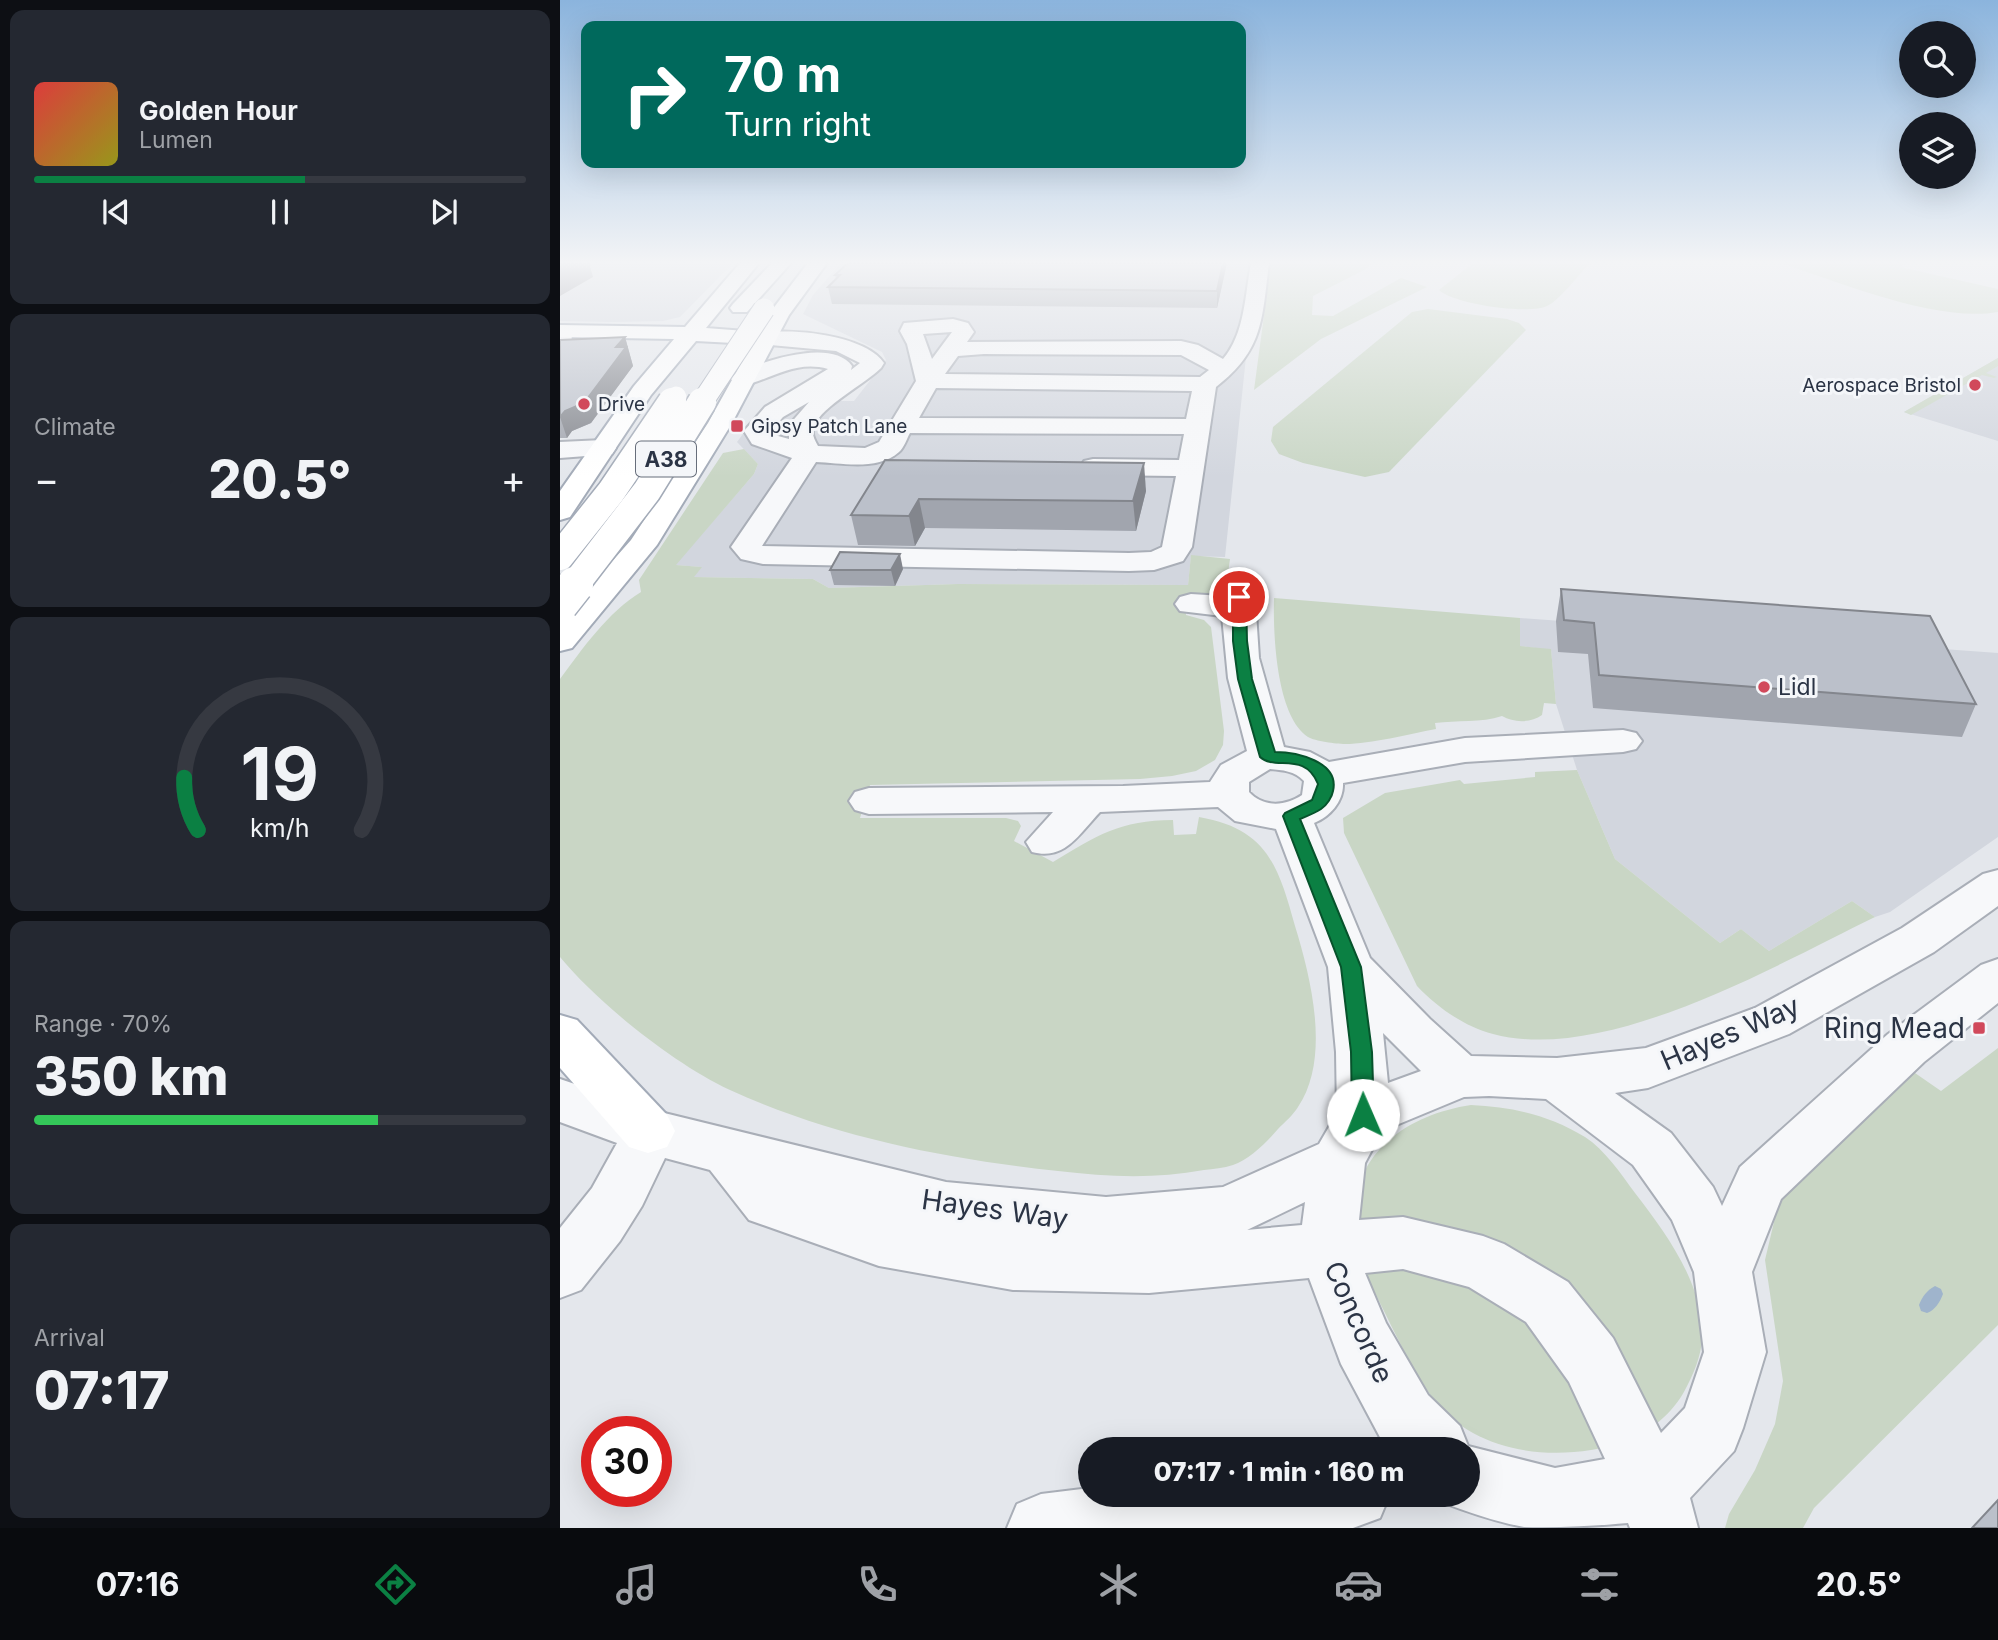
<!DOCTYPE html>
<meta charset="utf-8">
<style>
:root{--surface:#171b24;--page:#242831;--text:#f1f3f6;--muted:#9ea1a6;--line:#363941;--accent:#0b8043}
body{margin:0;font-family:Inter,sans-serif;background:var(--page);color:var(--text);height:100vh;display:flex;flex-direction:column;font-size:26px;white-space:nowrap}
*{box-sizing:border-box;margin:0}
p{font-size:23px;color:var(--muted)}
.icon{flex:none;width:38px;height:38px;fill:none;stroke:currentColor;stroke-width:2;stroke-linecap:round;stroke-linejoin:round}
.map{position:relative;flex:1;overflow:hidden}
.drawer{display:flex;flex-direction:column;gap:10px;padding:10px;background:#0d0f14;width:560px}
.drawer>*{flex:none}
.hud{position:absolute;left:21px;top:21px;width:665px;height:147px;border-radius:14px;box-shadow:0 7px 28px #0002;background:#00695c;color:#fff;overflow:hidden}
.buttons{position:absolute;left:1339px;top:21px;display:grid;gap:14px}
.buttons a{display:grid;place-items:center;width:77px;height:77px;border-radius:50%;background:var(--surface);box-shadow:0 7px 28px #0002;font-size:35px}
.speed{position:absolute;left:21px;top:1416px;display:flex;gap:14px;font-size:35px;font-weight:700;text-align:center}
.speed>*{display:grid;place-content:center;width:91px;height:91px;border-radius:50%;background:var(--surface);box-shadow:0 7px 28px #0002;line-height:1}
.speed .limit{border:10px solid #d22;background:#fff;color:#111}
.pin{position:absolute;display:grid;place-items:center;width:60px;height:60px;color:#fff;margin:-30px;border:4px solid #fff;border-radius:50%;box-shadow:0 2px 7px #0007}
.me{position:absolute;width:77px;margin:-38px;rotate:359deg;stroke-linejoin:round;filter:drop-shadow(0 0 5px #0008)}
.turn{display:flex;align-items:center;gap:24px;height:147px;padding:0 28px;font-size:32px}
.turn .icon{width:91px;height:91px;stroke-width:2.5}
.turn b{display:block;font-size:49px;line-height:60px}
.big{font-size:52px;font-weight:800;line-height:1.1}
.drawer .tile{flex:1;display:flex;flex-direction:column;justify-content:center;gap:10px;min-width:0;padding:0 24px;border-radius:14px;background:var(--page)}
.drawer .dial{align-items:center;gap:0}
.dial svg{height:182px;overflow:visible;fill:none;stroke:var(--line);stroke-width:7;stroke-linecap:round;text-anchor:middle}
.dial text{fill:var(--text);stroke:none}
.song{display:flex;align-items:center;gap:21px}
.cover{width:84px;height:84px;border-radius:10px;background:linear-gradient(135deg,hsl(0 70% 55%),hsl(60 70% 35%))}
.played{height:7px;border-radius:4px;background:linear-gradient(90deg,var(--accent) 55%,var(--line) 55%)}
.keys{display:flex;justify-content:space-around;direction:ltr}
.heat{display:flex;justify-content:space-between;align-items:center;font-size:38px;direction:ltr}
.charge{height:10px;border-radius:5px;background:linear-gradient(90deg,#34c759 70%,var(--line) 0)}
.trip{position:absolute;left:518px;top:1437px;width:402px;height:70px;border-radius:35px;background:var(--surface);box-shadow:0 7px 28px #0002;font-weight:800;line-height:70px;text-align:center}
.menu{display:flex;height:112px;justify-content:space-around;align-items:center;background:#090b0e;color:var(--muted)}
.menu .icon{width:49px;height:49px}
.menu .on{color:var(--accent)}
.menu b{font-size:32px;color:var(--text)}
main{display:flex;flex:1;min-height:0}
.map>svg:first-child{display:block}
.built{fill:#d2d6de}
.green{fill:#c9d6c5}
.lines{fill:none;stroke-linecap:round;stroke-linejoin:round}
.stream{fill:#9fb4cc;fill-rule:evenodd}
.minor-casing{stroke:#a9aeb7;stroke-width:4}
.major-casing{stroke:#a3abb8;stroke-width:4}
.minor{fill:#f7f8fa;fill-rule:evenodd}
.major{fill:#fff;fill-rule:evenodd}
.major-bridge-far2-casing{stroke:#a3abb8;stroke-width:23;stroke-linecap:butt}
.major-bridge-far1-casing{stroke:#a3abb8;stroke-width:31;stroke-linecap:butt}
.major-bridge-casing{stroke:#a3abb8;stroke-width:39;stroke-linecap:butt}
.major-bridge-far2{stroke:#fff;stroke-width:21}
.major-bridge-far1{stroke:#fff;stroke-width:28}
.major-bridge{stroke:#fff;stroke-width:36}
.wall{fill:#a1a5ae}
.shaded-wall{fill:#83868d}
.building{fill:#bbc0ca;stroke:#83868d;stroke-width:2}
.route{fill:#0b8043;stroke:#07532c;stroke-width:2}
.poi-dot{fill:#d1495b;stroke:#f4f6f9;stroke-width:2.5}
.labels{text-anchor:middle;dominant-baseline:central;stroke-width:6;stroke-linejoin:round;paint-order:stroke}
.far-poi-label{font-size:19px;fill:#2b3445;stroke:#f4f6f9;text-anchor:start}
.shield{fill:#f4f6f9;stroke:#676e7b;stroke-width:2}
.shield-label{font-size:21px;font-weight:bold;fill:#2b3445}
.poi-label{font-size:23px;fill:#2b3445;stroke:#f4f6f9;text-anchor:start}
.near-poi-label{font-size:28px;fill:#2b3445;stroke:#f4f6f9;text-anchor:end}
.near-street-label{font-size:28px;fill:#2b3445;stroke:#f4f6f9}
</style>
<main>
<section class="drawer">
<div class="tile">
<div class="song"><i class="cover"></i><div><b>Golden Hour</b><p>Lumen</p></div></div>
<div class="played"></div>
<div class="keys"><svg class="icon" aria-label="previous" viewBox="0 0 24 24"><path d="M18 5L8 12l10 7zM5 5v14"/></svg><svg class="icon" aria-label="pause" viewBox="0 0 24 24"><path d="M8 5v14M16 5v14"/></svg><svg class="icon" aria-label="next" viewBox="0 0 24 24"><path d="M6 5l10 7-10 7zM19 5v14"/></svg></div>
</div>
<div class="tile"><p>Climate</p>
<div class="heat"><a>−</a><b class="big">20.5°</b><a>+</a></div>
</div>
<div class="tile dial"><svg viewBox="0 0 100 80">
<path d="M14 69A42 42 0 1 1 86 69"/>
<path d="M14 69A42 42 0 0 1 8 46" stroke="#0b8043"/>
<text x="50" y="56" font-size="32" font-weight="700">19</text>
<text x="50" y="72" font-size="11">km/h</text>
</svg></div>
<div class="tile"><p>Range · 70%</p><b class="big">350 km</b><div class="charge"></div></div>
<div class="tile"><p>Arrival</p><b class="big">07:17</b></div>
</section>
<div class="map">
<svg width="1438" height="1528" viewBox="0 0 1438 1528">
<rect width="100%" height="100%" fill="#e4e7ec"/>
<g class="built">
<polygon points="0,263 173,263 120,317 103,321 53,322 0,321"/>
<polygon points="281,263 709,263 706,300 689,340 686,357 665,557 631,556 628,585 398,584 269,588 253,579 133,577 141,567 115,565 194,474 198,464 177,442 205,404 268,405 271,401 294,401 326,360 322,352 243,314 253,295"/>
<polygon points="1438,358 1438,441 1344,412"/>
<polygon points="960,618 1438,653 1438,837 1330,912 1315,917 1292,901 1209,951 1181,929 1160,943 1055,859 1017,770 996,704 991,650 960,646"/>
</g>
<g class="green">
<polygon points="711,263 812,263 804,270 753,296 752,315 773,316 841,278 867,287 761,339 694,390"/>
<path d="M913,263H1030C1020,273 999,301 987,306C969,315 893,304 879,290Z"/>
<path d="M1220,263H1348L1340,267L1438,289V312C1376,323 1280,282 1220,263Z"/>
<polygon points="868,309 947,319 959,323 966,330 829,472 805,477 743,463 719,454 711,441 713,427 852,312"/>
<polygon points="1438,358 1438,366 1426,373 1437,377 1434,378 1422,375 1351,415 1344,412"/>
<path d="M184,449L198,464L194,474L116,565L142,567L134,577L253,579L269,588L398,584L628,585L631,555L670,559L665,594L625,597L626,615L644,620L651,627L664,731L663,745L655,760L636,771L612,776L580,779L310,785L300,818H446L458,821L461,826L454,841L493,862C536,836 560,820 613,820L614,835L636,834L639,817C707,829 718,865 735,926C751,978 771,1058 738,1107C733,1115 725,1122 718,1129C707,1142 689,1160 673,1165C664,1168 653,1169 644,1170C595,1179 548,1177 498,1171C387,1159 273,1137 170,1090C114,1064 39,1004 0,957V679C23,648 48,612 81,592L79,580L163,453Z"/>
<path d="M714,598L960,618V646L991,649L996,704L984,703L982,715C971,723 954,723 942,716C921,723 897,720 875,723L876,729C849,734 811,744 785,744C776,744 755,741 748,737C716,716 713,633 714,598Z"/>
<path d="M1017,770L1055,859L1160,943L1181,929L1209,951L1292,901L1315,917C1214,966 1046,1064 933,1034C903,1026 877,1007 857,986L784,833L783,818L825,793L900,780L904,784L975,777V772Z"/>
<polygon points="1438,1048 1438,1325 1254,1508 1243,1528 1165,1528 1169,1514 1195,1470 1215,1424 1223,1381 1205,1260 1218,1205 1237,1175 1355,1073 1381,1091"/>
<path d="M911,1105C953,1107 989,1115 1025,1137C1045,1150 1061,1174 1075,1193C1106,1233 1145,1286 1142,1339C1141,1357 1133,1375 1125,1390C1113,1413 1089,1433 1064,1442C1000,1463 914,1456 871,1396C854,1371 839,1342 826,1315C813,1289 796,1258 794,1229C789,1155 845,1115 911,1105Z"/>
</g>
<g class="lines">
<path class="stream" d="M1375,1286L1381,1289L1383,1294C1380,1302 1375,1310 1367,1313L1361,1311L1359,1305C1362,1297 1367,1290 1375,1286Z"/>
<defs>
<g id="minor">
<path d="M691,263H709C702,318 704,350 656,387L632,547L623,561L594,570L569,571L203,564L181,559L171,547L232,458L192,444L184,431L205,407L268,369C236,360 213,378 183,386L175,384L171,379L175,374C200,362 272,337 292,366L291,370L300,363L276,351L198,344L195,339L198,334C230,327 305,335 324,363L321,368C305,384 262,406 254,426C251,433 254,439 258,446L305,448L319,442L356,381L347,344L340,331L344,323L393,319L408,323L414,332L407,342L621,341L638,345L663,359C685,334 685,294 691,263ZM392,332L372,359L363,334ZM424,354L621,355L649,370L640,377L385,374L398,356ZM376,388L632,391L626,419L359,418ZM249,402L229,425V439L211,434L210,432L223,417ZM350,433L624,434L619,460L533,459L524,461L520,467L524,473L533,475L616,476L602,547L591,552L569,553L202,546L256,462C281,463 318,471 339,452C344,448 347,438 350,433Z"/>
<polygon points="0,332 9,333 12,338 8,344 0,345"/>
<polygon points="43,440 52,442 56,448 52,454 0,458 0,442"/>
<path d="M679,587L690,590L695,597L699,658L724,747L750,752L769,762L905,738L1063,730L1076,733L1082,741L1076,749L1063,752L905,762L783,783C784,801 770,817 754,823L810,958L870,1019L911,1056L997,1058L1086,1048L1195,1008L1342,928L1423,874L1438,870V906L1374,952L1229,1034L1088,1088L1055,1093L1111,1133L1153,1187L1162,1206L1180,1167L1328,1034L1421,965L1438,959V1003L1364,1062L1221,1199L1192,1272L1206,1352L1183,1428L1174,1451L1130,1498L1138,1528H1070L1068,1523C1035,1526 997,1528 964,1527C937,1522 910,1513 884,1503L881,1494H908V1449H830L822,1441L781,1364L749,1278L589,1293L453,1290L319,1266L189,1220L150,1170L105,1158L82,1206L60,1241L21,1290L0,1298V1228L32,1188L57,1143L0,1122V1079L88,1109L386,1182L546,1197L663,1187L759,1144L777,1113L776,1052L768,967L716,829L675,821L658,807L540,812C519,834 505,861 472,852L466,842L493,812L309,814L295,810L289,801L295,792L309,788L563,786L650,782L661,765L687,751L668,678L662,616L620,611L615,604L620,597L631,594L663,596L668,590ZM710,769C722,770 735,771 744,781L742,795C726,806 704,808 689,792V782ZM823,1033L861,1071L828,1083ZM929,1096L986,1099L1073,1165L1112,1220L1134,1272L1144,1352L1125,1408L1101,1433L1053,1338L1008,1282L944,1244L923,1236L843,1217L799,1220L805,1163L822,1131L904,1097ZM745,1202L742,1225L686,1230H687ZM843,1269L909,1287L966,1322L1009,1382L1045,1459L995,1468L908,1446L900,1426L868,1395L826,1323L805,1273Z"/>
<polygon points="530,1488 530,1494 830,1494 820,1518 793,1528 447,1528 457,1504 481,1494"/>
</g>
<g id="major">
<polygon points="180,263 199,263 146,328 199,332 212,310 248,263 267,263 229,315 172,423 97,545 12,648 0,651 0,620 71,540 148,423 192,344 136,341 91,395 10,517 0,520 0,491 74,386 114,339 0,337 0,325 125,327"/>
<polygon points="212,263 231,263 187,312 173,312 170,308 173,304"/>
<polygon points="0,1015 17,1020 107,1115 115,1131 107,1147 88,1153 69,1147 0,1068"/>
</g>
</defs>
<use href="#minor" class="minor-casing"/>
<use href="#major" class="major-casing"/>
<use href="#minor" class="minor"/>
<use href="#major" class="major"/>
<defs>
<g id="major-bridge-far2">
<polyline points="111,404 116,397"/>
<polyline points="141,404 204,309"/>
</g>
<g id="major-bridge-far1">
<polyline points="0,556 51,492 112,402"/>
<polyline points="14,586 87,491 142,402"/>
</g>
<polyline id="major-bridge" points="0,604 15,585"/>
</defs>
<use href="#major-bridge-far2" class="major-bridge-far2-casing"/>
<use href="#major-bridge-far1" class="major-bridge-far1-casing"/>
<use href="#major-bridge" class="major-bridge-casing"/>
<use href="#major-bridge-far2" class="major-bridge-far2"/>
<use href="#major-bridge-far1" class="major-bridge-far1"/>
<use href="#major-bridge" class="major-bridge"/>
</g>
<g class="wall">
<polygon points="288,263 667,263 657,308 272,304 268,287 276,279 275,275"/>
<polygon points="65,337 73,366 31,423 12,431 7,438 0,438 0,340"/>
<polygon points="325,460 586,491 576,531 365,528 355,546 298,545 291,515"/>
<polygon points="343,569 335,586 274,585 270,570"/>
<polygon points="1001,589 1416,704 1402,737 1033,708 1028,654 998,652 996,621"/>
</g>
<g class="shaded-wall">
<polygon points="0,263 30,263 31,266 30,266 33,277 0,296"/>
<polygon points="663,263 667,263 657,308 657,291"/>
<polygon points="65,337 73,366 31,423 12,431 7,438 0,417"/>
<polygon points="584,463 586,491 576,531 573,501"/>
<polygon points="359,499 365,528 355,546 349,516"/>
<polygon points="340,554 343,569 335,586 331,570"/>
</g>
<g class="building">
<polygon points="288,263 663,263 657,291 268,287 280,275 275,275"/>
<polygon points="65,337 56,347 66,347 24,403 5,411 0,417 0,340"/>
<polygon points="325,460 584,463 573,501 359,499 349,516 291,515"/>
<polygon points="280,552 340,554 331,570 270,570"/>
<polygon points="1001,589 1370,616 1416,704 1039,675 1034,623 1004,620"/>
<polygon points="1438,1500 1438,1528 1412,1528"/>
</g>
<linearGradient id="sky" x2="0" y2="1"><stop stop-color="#8bb4dd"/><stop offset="0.55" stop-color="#f3f4f6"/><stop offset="1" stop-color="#f3f4f6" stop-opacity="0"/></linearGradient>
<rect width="1438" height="477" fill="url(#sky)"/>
<path class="route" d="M679,593L686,597L687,641L692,679L715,752C735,752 780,761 773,791C772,797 767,805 761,809C755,813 747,816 740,819L801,967L812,1052L814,1115L810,1121L803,1124L795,1121L792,1115L791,1052L781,967L723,816L725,813L752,800L758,784C745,751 715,771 700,757L678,679L673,641V597Z"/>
<g class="poi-dot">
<circle cx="1415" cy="385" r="7"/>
<circle cx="24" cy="404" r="7"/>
<rect x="170" y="419" width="14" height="14" rx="3.5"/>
<circle cx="1204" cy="687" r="7"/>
<rect x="1412" y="1021" width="14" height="14" rx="3.5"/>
</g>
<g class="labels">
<g class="far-poi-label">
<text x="1401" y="385" text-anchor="end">Aerospace Bristol</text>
<text x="38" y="404">Drive</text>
<text x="191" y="426">Gipsy Patch Lane</text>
</g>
<rect class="shield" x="76" y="441.5" width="60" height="35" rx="5"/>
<g class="shield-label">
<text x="106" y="459">A38</text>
</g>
<g class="poi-label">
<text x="1218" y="687">Lidl</text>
</g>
<g class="near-poi-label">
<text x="1405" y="1028">Ring Mead</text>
</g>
<g class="near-street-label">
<text transform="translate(1170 1033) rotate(-23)">Hayes Way</text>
<text transform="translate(435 1209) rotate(8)">Hayes Way</text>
<text transform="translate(799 1322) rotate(66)">Concorde</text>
</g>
</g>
</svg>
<div class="buttons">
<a><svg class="icon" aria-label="search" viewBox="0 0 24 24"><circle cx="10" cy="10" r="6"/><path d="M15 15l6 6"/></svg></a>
<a><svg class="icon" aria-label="layers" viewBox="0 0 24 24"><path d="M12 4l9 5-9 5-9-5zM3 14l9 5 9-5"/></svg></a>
</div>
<div class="speed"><div class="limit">30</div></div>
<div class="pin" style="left:679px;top:597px;background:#d93025"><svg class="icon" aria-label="arrive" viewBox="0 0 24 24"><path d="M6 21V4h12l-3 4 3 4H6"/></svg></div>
<svg class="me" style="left:803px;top:1115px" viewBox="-20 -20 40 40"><circle r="19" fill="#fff"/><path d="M0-13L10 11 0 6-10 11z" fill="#0b8043"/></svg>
<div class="trip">07:17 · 1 min · 160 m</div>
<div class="hud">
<div class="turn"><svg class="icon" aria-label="right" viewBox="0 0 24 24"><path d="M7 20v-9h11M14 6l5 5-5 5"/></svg><div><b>70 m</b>Turn right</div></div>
</div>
</div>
</main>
<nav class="menu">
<b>07:16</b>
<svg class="icon on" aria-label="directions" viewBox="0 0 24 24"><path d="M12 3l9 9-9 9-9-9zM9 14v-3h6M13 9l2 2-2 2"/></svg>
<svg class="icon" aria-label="music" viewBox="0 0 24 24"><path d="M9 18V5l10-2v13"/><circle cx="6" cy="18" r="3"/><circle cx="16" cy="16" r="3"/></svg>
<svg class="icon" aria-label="phone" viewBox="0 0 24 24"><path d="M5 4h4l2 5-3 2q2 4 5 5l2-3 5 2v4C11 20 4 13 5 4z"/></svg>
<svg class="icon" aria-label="climate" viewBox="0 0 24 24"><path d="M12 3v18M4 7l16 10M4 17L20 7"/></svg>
<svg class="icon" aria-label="car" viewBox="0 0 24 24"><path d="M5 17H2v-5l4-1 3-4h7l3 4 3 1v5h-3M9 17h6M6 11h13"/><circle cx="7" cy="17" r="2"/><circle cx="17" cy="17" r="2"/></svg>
<svg class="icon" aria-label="filters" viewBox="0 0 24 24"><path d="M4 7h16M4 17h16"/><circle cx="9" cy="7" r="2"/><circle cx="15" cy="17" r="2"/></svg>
<b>20.5°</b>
</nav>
